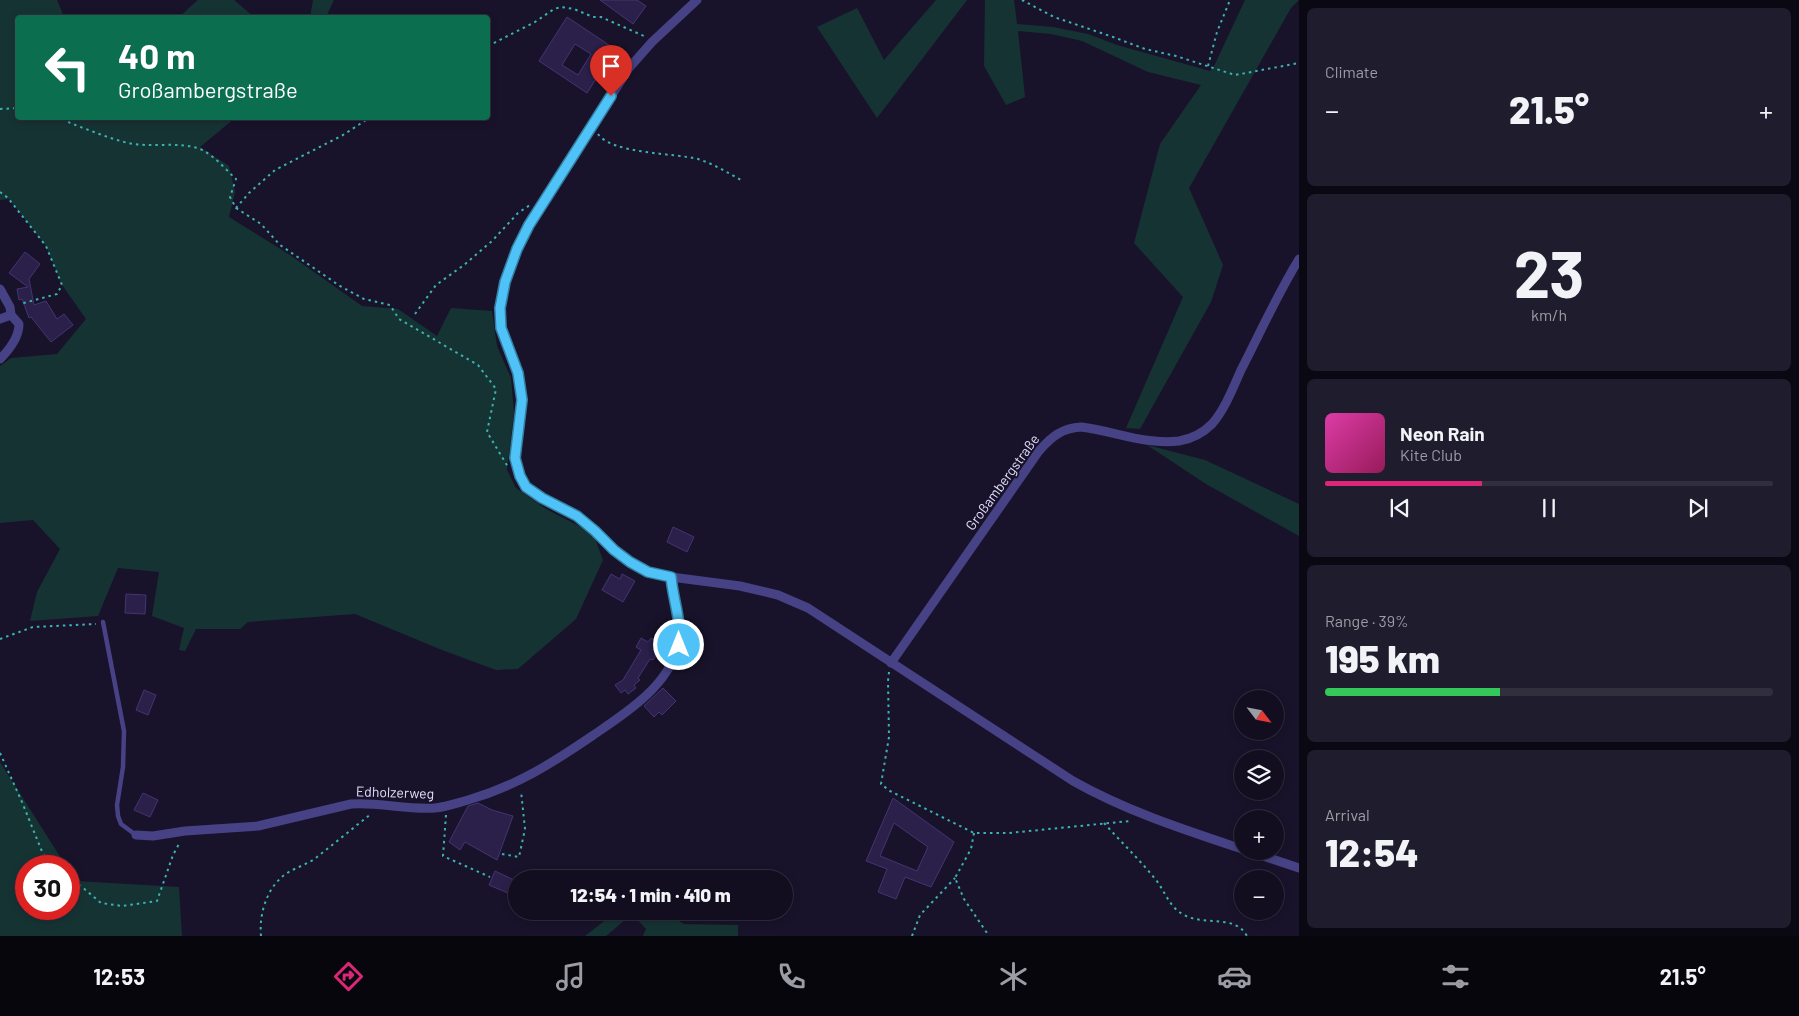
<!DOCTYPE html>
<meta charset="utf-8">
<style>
:root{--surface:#120e20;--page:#1f1c2d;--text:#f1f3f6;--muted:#9c9ca5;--line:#312e3e;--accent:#db2777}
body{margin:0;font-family:Barlow,sans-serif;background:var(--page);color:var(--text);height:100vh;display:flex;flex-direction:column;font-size:19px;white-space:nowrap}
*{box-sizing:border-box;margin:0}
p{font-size:16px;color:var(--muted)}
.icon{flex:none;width:28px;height:28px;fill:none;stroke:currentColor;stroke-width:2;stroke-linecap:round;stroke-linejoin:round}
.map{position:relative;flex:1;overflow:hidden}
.side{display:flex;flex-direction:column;gap:8px;padding:8px;background:#0a0812;width:500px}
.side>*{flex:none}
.banner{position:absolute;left:15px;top:15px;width:475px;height:105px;border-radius:5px;box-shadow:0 2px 8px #0003,0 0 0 1px var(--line);background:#0b6e4f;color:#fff;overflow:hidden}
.needle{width:32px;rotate:122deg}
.controls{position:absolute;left:1234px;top:690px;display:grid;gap:10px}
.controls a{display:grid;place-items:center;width:50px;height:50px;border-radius:50%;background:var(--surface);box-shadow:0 2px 8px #0003,0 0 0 1px var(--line);font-size:25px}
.speed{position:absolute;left:15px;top:855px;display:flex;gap:10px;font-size:25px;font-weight:700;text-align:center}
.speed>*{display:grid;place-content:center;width:65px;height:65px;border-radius:50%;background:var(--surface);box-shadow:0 2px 8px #0003,0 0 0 1px var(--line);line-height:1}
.speed .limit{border:8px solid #d22;background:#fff;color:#111}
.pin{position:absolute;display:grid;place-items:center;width:42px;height:42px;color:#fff;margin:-51px -21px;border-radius:50% 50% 50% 0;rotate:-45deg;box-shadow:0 0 5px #0007}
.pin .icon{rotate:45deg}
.me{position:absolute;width:55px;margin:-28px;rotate:0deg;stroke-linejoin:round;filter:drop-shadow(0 0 4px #0008)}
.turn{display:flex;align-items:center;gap:18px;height:105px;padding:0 20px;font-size:22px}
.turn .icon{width:65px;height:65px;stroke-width:2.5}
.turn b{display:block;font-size:35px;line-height:42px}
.big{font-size:38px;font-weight:800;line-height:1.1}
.side .tile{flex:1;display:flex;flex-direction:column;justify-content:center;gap:8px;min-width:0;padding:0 18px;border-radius:8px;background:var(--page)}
.side .dial{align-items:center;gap:0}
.dial b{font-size:65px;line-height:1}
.song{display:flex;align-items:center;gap:15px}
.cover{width:60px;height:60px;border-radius:8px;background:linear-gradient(135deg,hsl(320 70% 55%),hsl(330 70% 35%))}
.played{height:5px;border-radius:2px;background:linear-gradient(90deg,var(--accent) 35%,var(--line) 35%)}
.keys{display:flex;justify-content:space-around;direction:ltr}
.heat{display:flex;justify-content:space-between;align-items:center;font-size:28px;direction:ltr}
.charge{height:8px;border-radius:4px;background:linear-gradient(90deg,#34c759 39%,var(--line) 0)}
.trip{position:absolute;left:508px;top:870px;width:285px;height:50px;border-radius:25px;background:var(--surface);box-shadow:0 2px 8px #0003,0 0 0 1px var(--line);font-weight:800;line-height:50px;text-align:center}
.tabs{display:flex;height:80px;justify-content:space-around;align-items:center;background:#07060d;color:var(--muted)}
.tabs .icon{width:35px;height:35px}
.tabs .active{color:var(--accent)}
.tabs b{font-size:22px;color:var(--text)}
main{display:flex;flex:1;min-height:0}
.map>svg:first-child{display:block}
.green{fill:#163333}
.building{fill:#2b2049;stroke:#443473;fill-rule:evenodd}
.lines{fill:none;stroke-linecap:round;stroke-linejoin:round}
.path{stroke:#3ab4b3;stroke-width:2;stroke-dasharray:2.5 4;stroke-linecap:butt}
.lane{stroke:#474285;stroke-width:4.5}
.street{stroke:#474285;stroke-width:9}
.route-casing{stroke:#337fa1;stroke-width:12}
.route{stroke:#4fc3f7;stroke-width:9}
.labels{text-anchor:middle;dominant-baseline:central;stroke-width:4;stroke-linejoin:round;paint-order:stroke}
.street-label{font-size:14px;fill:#e3defd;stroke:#18132a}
</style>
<main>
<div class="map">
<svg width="1299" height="936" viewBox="0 0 1299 936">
<rect width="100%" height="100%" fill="#18132a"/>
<g class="green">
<polygon points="0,0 57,0 64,17 18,18 18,118 235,118 200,147 229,166 235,192 229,217 290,255 362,306 398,309 437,336 451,308 492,311 497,346 511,378 514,412 507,470 516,488 546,509 593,533 603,560 576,619 518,669 496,670 442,650 355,614 248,622 240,629 196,629 185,651 179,650 184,628 152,616 159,572 118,568 98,616 30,621 37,592 60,549 33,520 0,523 0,366 11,358 57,354 86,319 62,285 46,246 9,199 0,200"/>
<polygon points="198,0 234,0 254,17 179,17"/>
<polygon points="313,0 334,0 326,17 310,17"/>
<polygon points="936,0 967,0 877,118 817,27 857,8 884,60"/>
<polygon points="985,0 1014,0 1017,24 1053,27 1088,34 1117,45 1210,71 1215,64 1245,0 1299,0 1291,8 1189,188 1223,265 1211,302 1140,429 1126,428 1183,297 1134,243 1160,144 1201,85 1148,72 1082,41 1051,34 1018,31 1025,97 1006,105 984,66"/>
<polygon points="1147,445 1205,460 1299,504 1299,536 1206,484"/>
<polygon points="0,762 66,866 26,866 26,909 69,909 69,870 76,881 179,887 182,936 0,936"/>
<polygon points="617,911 661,911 684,924 738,925 738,936 643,936 646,929 632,914 606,936 585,936"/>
</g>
<g class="building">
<polygon points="600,0 637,0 646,6 633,24"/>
<path d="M567,17L615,49L587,93L539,61ZM575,44L591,54L578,75L562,65Z"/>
<polygon points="25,252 40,264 29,279 34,305 46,301 57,319 64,314 73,325 51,342 31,317 29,318 22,299 19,300 17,289 28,287 9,273"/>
<polygon points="673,527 694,537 687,552 667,542"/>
<polygon points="611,574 620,579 622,574 635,581 623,602 602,590"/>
<polygon points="126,594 146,595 145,614 125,613"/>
<polygon points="641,638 648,642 651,638 658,642 654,648 659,651 653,660 650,659 638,678 640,680 634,685 636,688 628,694 625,690 621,693 615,685 623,680 641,650 636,647"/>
<polygon points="663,688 676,701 662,715 659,712 654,717 644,706"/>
<polygon points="144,690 156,695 148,715 136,710"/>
<polygon points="143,793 158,800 150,817 134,810"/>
<path d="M893,798L954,842L931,887L905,877L896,899L878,892L887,869L866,861ZM894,823L928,847L917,871L880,856Z"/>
<polygon points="478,803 492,810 513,816 497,860 465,842 460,850 449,842 468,806"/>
<polygon points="495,871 514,880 508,893 489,885"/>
</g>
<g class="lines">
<g class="path">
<polyline points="1022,0 1054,17 1113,37 1145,49 1176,56 1235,75 1299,63"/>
<polyline points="488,46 535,22 554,9 561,7 574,9 593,17 601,17 644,36"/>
<polyline points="1208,66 1217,32 1230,0"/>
<polyline points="0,109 18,108"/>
<path d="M63,118L70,123C89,130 108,138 128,143C150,148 180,141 200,149C214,155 225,169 236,179L230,197L236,208L249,193L275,170L343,135L369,118"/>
<path d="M598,134C612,154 674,153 698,159C714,164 728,173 743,181"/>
<polyline points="0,192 8,198 46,246 62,285 57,294 20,304"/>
<polyline points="236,208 261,224 280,245 340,286 364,299 390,305 399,319 478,365 496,389 487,432 508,467"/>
<polyline points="415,314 436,285 464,265 492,241 518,213 530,205"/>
<polyline points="0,639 33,627 96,624"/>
<polyline points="889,672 888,681 889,737 881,784 890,791 974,833 1009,833 1130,821"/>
<polyline points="0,753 22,802 43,854 57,866"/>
<polyline points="446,815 443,856 490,877"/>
<path d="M1104,823C1121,842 1140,860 1156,880C1166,893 1169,907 1184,915C1204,926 1235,914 1247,936"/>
<polyline points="974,833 971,849 955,878 964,899 989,936"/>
<polyline points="502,854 519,857 525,829 521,791"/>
<polyline points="69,876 101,903 122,906 157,901 173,855 180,842"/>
<path d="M261,936C259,915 266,890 283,876C293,868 307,865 317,857C335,843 353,828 371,814"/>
<polyline points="912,936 920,915 955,878"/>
</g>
<polyline class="lane" points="103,622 124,731 123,767 117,805 118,816 121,824 136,835"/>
<g class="street">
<path d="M697,0L652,42L629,68L529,225L517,249L505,282L500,308L501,328L518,373L522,401L515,458L520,477L526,487L542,498L577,516L595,531L622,557L647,571L671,577L740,586L778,595L808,608L1073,781C1126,811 1185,830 1242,849"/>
<polyline points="0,289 10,307 11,315"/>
<polyline points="0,319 11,315"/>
<path d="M0,359C9,350 19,337 19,324L11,315"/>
<path d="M891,663L1039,451C1051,437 1062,428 1081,427C1115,431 1144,445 1179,441C1191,439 1203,433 1212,424C1225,409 1233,388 1241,370C1260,333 1277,295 1299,259"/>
<path d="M136,835L153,836L185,831L258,826L351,804C379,802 407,810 435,808C446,807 457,803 468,800C516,786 551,764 592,736C626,713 668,687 679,644C684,623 673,599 671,577"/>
<polyline points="1248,851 1299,868"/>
</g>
</g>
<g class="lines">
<defs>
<path id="route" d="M611,96L529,225L517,249L505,282L500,308L501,328L518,373L522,400L515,458L520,476L526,487L542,498L577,516L595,531L614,550L630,562L648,572L671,577C673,600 682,622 679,645"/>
</defs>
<use href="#route" class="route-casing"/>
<use href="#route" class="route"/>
</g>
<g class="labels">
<g class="street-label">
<text transform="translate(1002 482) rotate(-54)">Großambergstraße</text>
<text transform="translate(395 792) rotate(2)">Edholzerweg</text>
</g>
</g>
</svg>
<div class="controls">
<a><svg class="needle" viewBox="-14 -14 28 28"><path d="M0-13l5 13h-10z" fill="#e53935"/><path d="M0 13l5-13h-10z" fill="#9c9ca5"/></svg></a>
<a><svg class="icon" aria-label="layers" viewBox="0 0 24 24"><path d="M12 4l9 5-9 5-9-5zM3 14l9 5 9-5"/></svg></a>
<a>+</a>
<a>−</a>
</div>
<div class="speed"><div class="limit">30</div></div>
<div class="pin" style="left:611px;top:96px;background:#d93025"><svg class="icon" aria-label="arrive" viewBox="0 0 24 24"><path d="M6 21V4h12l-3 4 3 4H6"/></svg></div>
<svg class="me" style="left:679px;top:645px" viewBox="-20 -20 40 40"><circle r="17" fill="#4fc3f7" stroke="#fff" stroke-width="3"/><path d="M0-11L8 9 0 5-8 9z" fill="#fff"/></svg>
<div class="trip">12:54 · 1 min · 410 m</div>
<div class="banner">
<div class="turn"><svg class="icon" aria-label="left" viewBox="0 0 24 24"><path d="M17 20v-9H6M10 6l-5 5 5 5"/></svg><div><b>40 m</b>Großambergstraße</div></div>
</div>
</div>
<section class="side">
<div class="tile"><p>Climate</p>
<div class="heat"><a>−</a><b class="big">21.5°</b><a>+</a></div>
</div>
<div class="tile dial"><b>23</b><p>km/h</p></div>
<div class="tile">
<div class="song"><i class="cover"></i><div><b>Neon Rain</b><p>Kite Club</p></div></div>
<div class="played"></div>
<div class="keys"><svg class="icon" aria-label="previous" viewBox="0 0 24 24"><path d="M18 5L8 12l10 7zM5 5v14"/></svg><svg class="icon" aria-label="pause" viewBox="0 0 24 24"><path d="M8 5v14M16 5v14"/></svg><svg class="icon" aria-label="next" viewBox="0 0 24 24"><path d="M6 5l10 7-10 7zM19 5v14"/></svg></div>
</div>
<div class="tile"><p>Range · 39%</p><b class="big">195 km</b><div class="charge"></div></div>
<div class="tile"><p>Arrival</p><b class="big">12:54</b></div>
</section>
</main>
<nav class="tabs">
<b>12:53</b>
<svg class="icon active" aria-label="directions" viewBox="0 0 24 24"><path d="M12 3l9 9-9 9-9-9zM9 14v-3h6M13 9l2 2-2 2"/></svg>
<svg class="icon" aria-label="music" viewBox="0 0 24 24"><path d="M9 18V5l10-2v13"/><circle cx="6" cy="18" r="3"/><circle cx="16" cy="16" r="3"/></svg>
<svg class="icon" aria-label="phone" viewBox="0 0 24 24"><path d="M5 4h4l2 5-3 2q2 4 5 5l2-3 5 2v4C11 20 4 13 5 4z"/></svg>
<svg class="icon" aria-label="climate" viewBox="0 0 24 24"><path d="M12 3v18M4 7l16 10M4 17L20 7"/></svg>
<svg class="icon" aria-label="car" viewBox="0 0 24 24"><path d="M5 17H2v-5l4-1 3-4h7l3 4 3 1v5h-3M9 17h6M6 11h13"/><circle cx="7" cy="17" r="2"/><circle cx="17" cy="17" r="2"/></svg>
<svg class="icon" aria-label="filters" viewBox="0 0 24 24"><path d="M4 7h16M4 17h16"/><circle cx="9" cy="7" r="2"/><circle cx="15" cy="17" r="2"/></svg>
<b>21.5°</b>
</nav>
